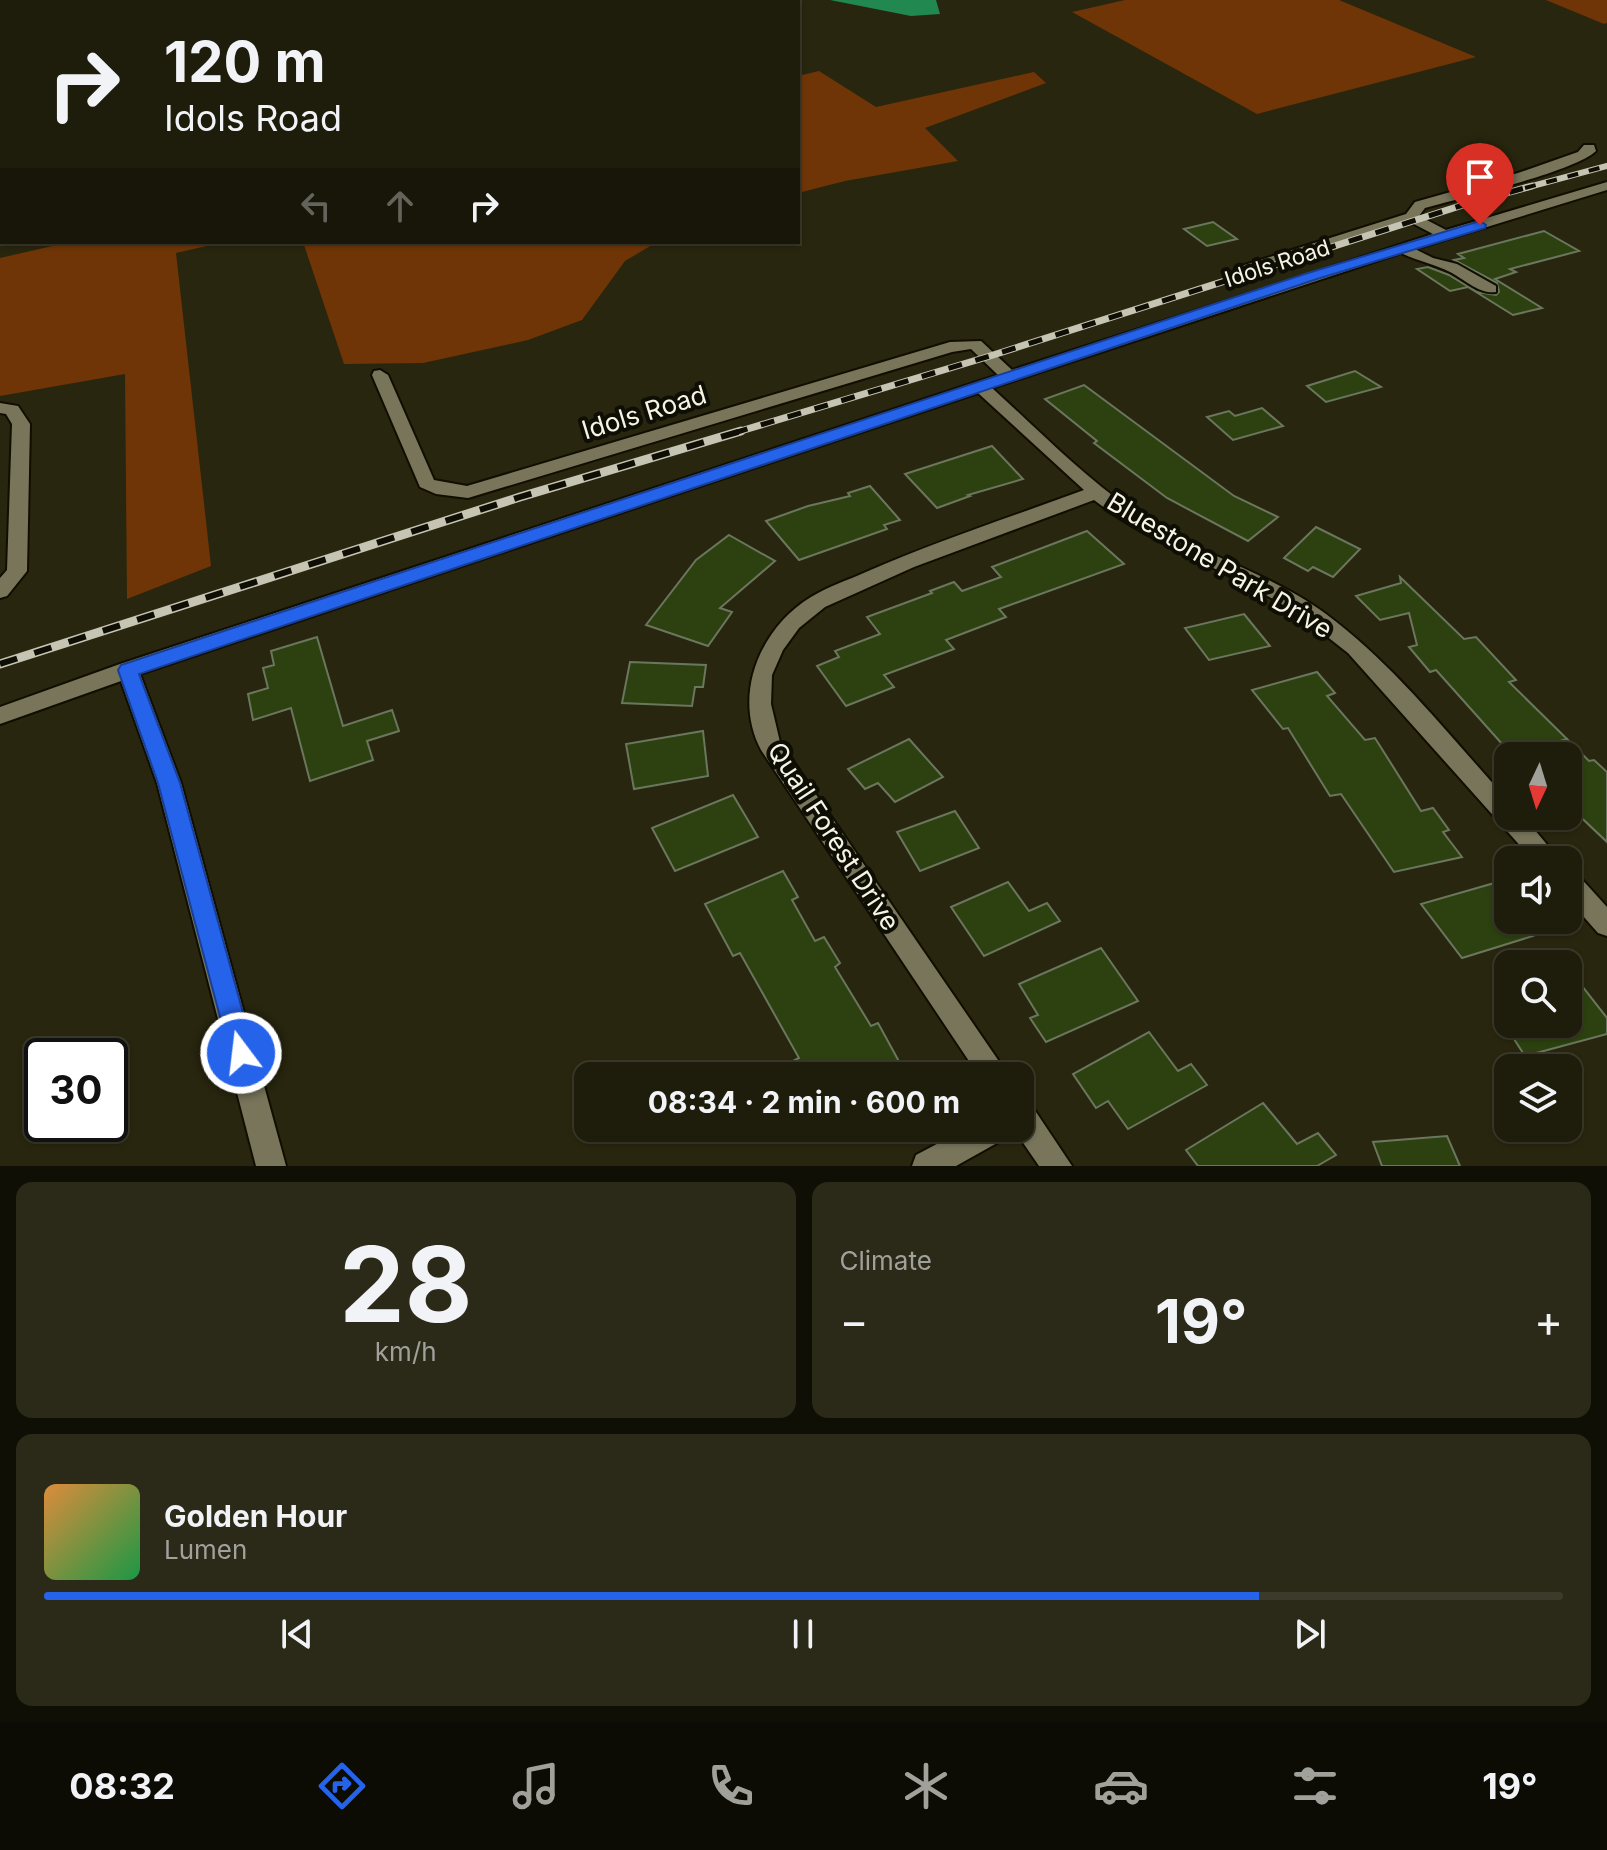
<!DOCTYPE html>
<meta charset="utf-8">
<style>
:root{--surface:#1e1c0a;--page:#2b2918;--text:#f1f3f6;--muted:#a1a19c;--line:#3c3a2b;--accent:#2563eb}
body{margin:0;font-family:Inter,sans-serif;background:var(--page);color:var(--text);height:100vh;display:flex;flex-direction:column;font-size:30px;white-space:nowrap}
*{box-sizing:border-box;margin:0}
p{font-size:26px;color:var(--muted)}
.icon{flex:none;width:44px;height:44px;fill:none;stroke:currentColor;stroke-width:2;stroke-linecap:round;stroke-linejoin:round}
.map{position:relative;height:1166px;overflow:hidden}
.details{display:flex;flex-direction:column;gap:16px;padding:16px;background:#100f06;flex:1}
.details>*{flex:none}
.banner{position:absolute;left:0px;top:0px;width:800px;height:244px;box-shadow:0 2px 6px #0004,0 0 0 2px var(--line);background:#1e1c0a;color:var(--text);overflow:hidden}
.needle{width:52px;rotate:184deg}
.tools{position:absolute;left:1494px;top:742px;display:grid;gap:16px}
.tools a{display:grid;place-items:center;width:88px;height:88px;border-radius:16px;background:var(--surface);box-shadow:0 2px 6px #0004,0 0 0 2px var(--line);font-size:40px}
.speed{position:absolute;left:24px;top:1038px;display:flex;gap:16px;font-size:40px;font-weight:700;text-align:center}
.speed>*{display:grid;place-content:center;width:104px;height:104px;border-radius:50%;background:var(--surface);box-shadow:0 2px 6px #0004,0 0 0 2px var(--line);line-height:1}
.speed .limit{border:4px solid #111;border-radius:12px;background:#fff;color:#111}
.pin{position:absolute;display:grid;place-items:center;width:68px;height:68px;color:#fff;margin:-82px -34px;border-radius:50% 50% 50% 0;rotate:-45deg;box-shadow:0 0 8px #0007}
.pin .icon{rotate:45deg}
.me{position:absolute;width:88px;margin:-44px;rotate:345deg;stroke-linejoin:round;filter:drop-shadow(0 0 6px #0008)}
.turn{display:flex;align-items:center;gap:28px;height:168px;padding:0 32px;font-size:36px}
.turn .icon{width:104px;height:104px;stroke-width:2.5}
.turn b{display:block;font-size:56px;line-height:68px}
.lanes{display:flex;align-items:center;height:76px;padding:0 32px;background:#0003;justify-content:center;gap:40px;direction:ltr}
.lanes .off{opacity:.35}
.big{font-size:60px;font-weight:700;line-height:1.1}
.details .widget{flex:1;display:flex;flex-direction:column;justify-content:center;gap:12px;min-width:0;padding:0 28px;border-radius:16px;background:var(--page)}
.details .dial{align-items:center;gap:0}
.dial b{font-size:104px;line-height:1}
.song{display:flex;align-items:center;gap:24px}
.cover{width:96px;height:96px;border-radius:12px;background:linear-gradient(135deg,hsl(30 70% 55%),hsl(140 70% 35%))}
.played{height:8px;border-radius:4px;background:linear-gradient(90deg,var(--accent) 80%,var(--line) 80%)}
.keys{display:flex;justify-content:space-around;direction:ltr}
.heat{display:flex;justify-content:space-between;align-items:center;font-size:44px;direction:ltr}
.details .tiles{flex:1;display:grid;gap:16px;grid-template-columns:1fr 1fr}
.widget:last-child{grid-column:span 2}
.trip{position:absolute;left:574px;top:1062px;width:460px;height:80px;border-radius:16px;background:var(--surface);box-shadow:0 2px 6px #0004,0 0 0 2px var(--line);font-weight:700;line-height:80px;text-align:center}
.tabs{display:flex;height:128px;justify-content:space-around;align-items:center;background:#0c0b04;color:var(--muted)}
.tabs .icon{width:56px;height:56px}
.tabs .current{color:var(--accent)}
.tabs b{font-size:36px;color:var(--text)}
.map>svg:first-child{display:block}
.green{fill:#703506}
.water{fill:#218850}
.building{fill:#2d4110;stroke:#6b765e;stroke-width:2}
.lines{fill:none;stroke-linecap:round;stroke-linejoin:round}
.minor-casing{stroke:#110e00;stroke-width:4}
.minor{fill:#78755b;fill-rule:evenodd}
.rail-far2-casing{stroke:#c6c4b3;stroke-width:6}
.rail-far1-casing{stroke:#c6c4b3;stroke-width:7}
.rail-casing{stroke:#c6c4b3;stroke-width:9}
.rail-far2{stroke:#0f0e05;stroke-width:4;stroke-dasharray:11;stroke-linecap:butt}
.rail-far1{stroke:#0f0e05;stroke-width:5;stroke-dasharray:14;stroke-linecap:butt}
.rail{stroke:#0f0e05;stroke-width:6;stroke-dasharray:18;stroke-linecap:butt}
.route{fill:#2563eb;stroke:#184099;stroke-width:2}
.labels{text-anchor:middle;dominant-baseline:central;stroke-width:8;stroke-linejoin:round;paint-order:stroke}
.far-street-label{font-size:22px;fill:#f5f4e5;stroke:#0f0e05}
.street-label{font-size:26px;fill:#f5f4e5;stroke:#0f0e05}
</style>
<div class="map">
<svg width="1607" height="1166" viewBox="0 0 1607 1166">
<rect width="100%" height="100%" fill="#28260e"/>
<g class="green">
<polygon points="1125,0 1339,0 1476,57 1257,114 1072,12"/>
<polygon points="1546,0 1607,0 1607,23 1604,24"/>
<polygon points="819,71 876,107 1034,72 1046,83 925,128 958,161 845,181 798,193 798,76"/>
<polygon points="70,242 224,242 176,253 211,566 127,599 125,374 0,396 0,258"/>
<polygon points="303,242 657,242 625,261 582,320 528,340 423,363 344,364"/>
</g>
<polygon class="water" points="830,0 936,0 940,14 911,16"/>
<g class="building">
<polygon points="1213,222 1237,239 1207,246 1184,229"/>
<polygon points="1544,231 1579,251 1510,269 1516,272 1495,279 1542,308 1513,315 1468,287 1450,291 1417,269 1428,267 1449,275 1477,292 1496,295 1499,292 1497,283 1454,260 1464,258 1458,254"/>
<polygon points="1355,371 1381,387 1326,402 1307,386"/>
<polygon points="1084,385 1234,496 1278,517 1248,541 1167,498 1094,443 1097,441 1045,399"/>
<polygon points="1262,408 1283,426 1233,440 1207,417 1229,411 1235,416"/>
<polygon points="992,446 1023,479 968,495 970,496 937,508 905,474"/>
<polygon points="870,486 900,520 884,525 887,529 799,560 766,521 808,506 850,496 848,493"/>
<polygon points="1316,527 1360,549 1333,577 1313,567 1308,571 1284,558"/>
<polygon points="1087,531 1124,564 999,609 1006,617 946,640 954,649 884,675 894,687 846,706 817,666 839,657 835,651 880,634 867,617 932,593 930,591 954,582 962,591 1001,577 992,567"/>
<polygon points="729,535 775,561 720,608 732,612 708,646 646,625 696,560"/>
<polygon points="1400,577 1464,639 1476,637 1516,680 1509,682 1567,739 1512,755 1436,670 1430,672 1409,647 1417,645 1409,613 1380,620 1356,596 1401,583"/>
<polygon points="1244,614 1270,646 1209,660 1185,628"/>
<polygon points="317,637 343,726 392,710 399,731 367,741 373,760 310,781 291,708 253,720 248,694 268,688 263,668 274,665 271,651"/>
<polygon points="630,662 706,665 703,687 695,687 692,706 622,703"/>
<polygon points="1317,672 1335,693 1327,696 1365,740 1375,738 1421,811 1433,808 1449,830 1443,832 1462,857 1394,872 1341,794 1330,796 1288,728 1283,729 1252,690"/>
<polygon points="703,731 708,776 634,789 626,744"/>
<polygon points="909,739 943,777 895,802 878,783 865,789 848,769"/>
<polygon points="1568,740 1589,761 1594,760 1607,772 1607,842 1568,805"/>
<polygon points="733,795 758,837 675,871 652,828"/>
<polygon points="955,811 979,848 920,871 897,832"/>
<polygon points="783,871 798,897 792,900 815,941 824,937 840,963 835,967 871,1026 878,1023 907,1076 798,1076 791,1062 799,1058 740,953 733,956 705,904"/>
<polygon points="1008,882 1029,911 1047,903 1060,921 984,956 951,907"/>
<polygon points="1498,882 1508,894 1508,920 1520,920 1533,936 1462,958 1421,904"/>
<polygon points="1101,948 1138,1001 1046,1042 1030,1018 1038,1015 1019,984"/>
<polygon points="1568,968 1607,1018 1607,1034 1525,1056 1514,1039 1524,1037 1515,1024 1568,1024"/>
<polygon points="1149,1032 1178,1071 1191,1064 1207,1085 1128,1129 1108,1101 1096,1108 1073,1074"/>
<polygon points="1263,1103 1297,1144 1318,1133 1336,1155 1317,1166 1198,1166 1186,1150"/>
<polygon points="1447,1136 1460,1166 1382,1166 1373,1142"/>
</g>
<g class="lines">
<defs>
<g id="minor">
<polygon points="2,85 2,93 0,94 0,86"/>
<path d="M1584,145H1594L1596,151C1574,172 1460,198 1425,208L1419,216L1446,230L1607,182V190L1415,249L1433,258L1457,264L1496,286V292C1480,295 1464,279 1450,272C1434,264 1417,261 1401,253L992,388C1043,434 1091,485 1149,521C1206,557 1272,574 1326,614C1395,665 1450,737 1508,800V816H1523L1560,860H1533L1348,653C1325,635 1303,616 1278,602C1216,565 1152,545 1094,500L914,567L825,607L799,628L783,650L772,675L771,704L780,742L1009,1076H979L761,750C732,695 760,628 811,597C827,587 848,580 866,572C937,541 1011,517 1084,490L978,393L140,674L181,783L286,1166H256L157,783L121,681L0,724V707L120,664L998,375L971,349L952,352L468,498L436,494L420,487L372,375L374,371L380,370L388,375L434,480L467,486L950,342L981,341L1012,370L1433,234L1410,222L1247,271L1242,272L1235,268L1406,214L1415,202L1518,173L1578,152Z"/>
<rect x="0" y="188" width="2" height="8"/>
<polygon points="0,403 18,406 30,424 27,571 7,596 0,598 0,578 7,570 12,424 6,414 0,413"/>
<polygon points="1568,871 1577,874 1607,907 1607,936 1598,933 1568,899"/>
<polygon points="1020,1099 1030,1103 1072,1166 1039,1166 1013,1128 1020,1128"/>
<polygon points="967,1128 1011,1128 1006,1138 956,1166 912,1166 916,1155"/>
</g>
</defs>
<use href="#minor" class="minor-casing"/>
<use href="#minor" class="minor"/>
<defs>
<polyline id="rail-far2" points="1525,188 1607,166"/>
<polyline id="rail-far1" points="734,433 990,356 1463,205 1532,186"/>
<polyline id="rail" points="0,664 520,497 741,431"/>
</defs>
<use href="#rail-far2" class="rail-far2-casing"/>
<use href="#rail-far1" class="rail-far1-casing"/>
<use href="#rail" class="rail-casing"/>
<use href="#rail-far2" class="rail-far2"/>
<use href="#rail-far1" class="rail-far1"/>
<use href="#rail" class="rail"/>
</g>
<polygon class="route" points="1480,221 1486,225 1485,228 1317,279 139,674 180,783 254,1053 250,1062 241,1065 232,1062 158,783 118,670 121,665 1308,273"/>
<g class="labels">
<g class="far-street-label">
<text transform="translate(1277 263) rotate(-18)">Idols Road</text>
</g>
<g class="street-label">
<text transform="translate(644 412) rotate(-17)">Idols Road</text>
<text transform="translate(1220 565) rotate(31)">Bluestone Park Drive</text>
<text transform="translate(834 836) rotate(57)">Quail Forest Drive</text>
</g>
</g>
</svg>
<div class="tools">
<a><svg class="needle" viewBox="-14 -14 28 28"><path d="M0-13l5 13h-10z" fill="#e53935"/><path d="M0 13l5-13h-10z" fill="#a1a19c"/></svg></a>
<a><svg class="icon" aria-label="sound" viewBox="0 0 24 24"><path d="M4 9h4l5-4v14l-5-4H4zM17 9q2 3 0 6"/></svg></a>
<a><svg class="icon" aria-label="search" viewBox="0 0 24 24"><circle cx="10" cy="10" r="6"/><path d="M15 15l6 6"/></svg></a>
<a><svg class="icon" aria-label="layers" viewBox="0 0 24 24"><path d="M12 4l9 5-9 5-9-5zM3 14l9 5 9-5"/></svg></a>
</div>
<div class="speed"><div class="limit">30</div></div>
<div class="pin" style="left:1480px;top:225px;background:#d93025"><svg class="icon" aria-label="arrive" viewBox="0 0 24 24"><path d="M6 21V4h12l-3 4 3 4H6"/></svg></div>
<svg class="me" style="left:241px;top:1053px" viewBox="-20 -20 40 40"><circle r="17" fill="#2563eb" stroke="#fff" stroke-width="3"/><path d="M0-11L8 9 0 5-8 9z" fill="#fff"/></svg>
<div class="trip">08:34 · 2 min · 600 m</div>
<div class="banner">
<div class="turn"><svg class="icon" aria-label="right" viewBox="0 0 24 24"><path d="M7 20v-9h11M14 6l5 5-5 5"/></svg><div><b>120 m</b>Idols Road</div></div>
<div class="lanes"><svg class="icon off" aria-label="left" viewBox="0 0 24 24"><path d="M17 20v-9H6M10 6l-5 5 5 5"/></svg><svg class="icon off" aria-label="ahead" viewBox="0 0 24 24"><path d="M12 20V5M6 11l6-6 6 6"/></svg><svg class="icon" aria-label="right" viewBox="0 0 24 24"><path d="M7 20v-9h11M14 6l5 5-5 5"/></svg></div>
</div>
</div>
<section class="details">
<div class="tiles">
<div class="widget dial"><b>28</b><p>km/h</p></div>
<div class="widget"><p>Climate</p>
<div class="heat"><a>−</a><b class="big">19°</b><a>+</a></div>
</div>
<div class="widget">
<div class="song"><i class="cover"></i><div><b>Golden Hour</b><p>Lumen</p></div></div>
<div class="played"></div>
<div class="keys"><svg class="icon" aria-label="previous" viewBox="0 0 24 24"><path d="M18 5L8 12l10 7zM5 5v14"/></svg><svg class="icon" aria-label="pause" viewBox="0 0 24 24"><path d="M8 5v14M16 5v14"/></svg><svg class="icon" aria-label="next" viewBox="0 0 24 24"><path d="M6 5l10 7-10 7zM19 5v14"/></svg></div>
</div>
</div>
</section>
<nav class="tabs">
<b>08:32</b>
<svg class="icon current" aria-label="directions" viewBox="0 0 24 24"><path d="M12 3l9 9-9 9-9-9zM9 14v-3h6M13 9l2 2-2 2"/></svg>
<svg class="icon" aria-label="music" viewBox="0 0 24 24"><path d="M9 18V5l10-2v13"/><circle cx="6" cy="18" r="3"/><circle cx="16" cy="16" r="3"/></svg>
<svg class="icon" aria-label="phone" viewBox="0 0 24 24"><path d="M5 4h4l2 5-3 2q2 4 5 5l2-3 5 2v4C11 20 4 13 5 4z"/></svg>
<svg class="icon" aria-label="climate" viewBox="0 0 24 24"><path d="M12 3v18M4 7l16 10M4 17L20 7"/></svg>
<svg class="icon" aria-label="car" viewBox="0 0 24 24"><path d="M5 17H2v-5l4-1 3-4h7l3 4 3 1v5h-3M9 17h6M6 11h13"/><circle cx="7" cy="17" r="2"/><circle cx="17" cy="17" r="2"/></svg>
<svg class="icon" aria-label="filters" viewBox="0 0 24 24"><path d="M4 7h16M4 17h16"/><circle cx="9" cy="7" r="2"/><circle cx="15" cy="17" r="2"/></svg>
<b>19°</b>
</nav>
